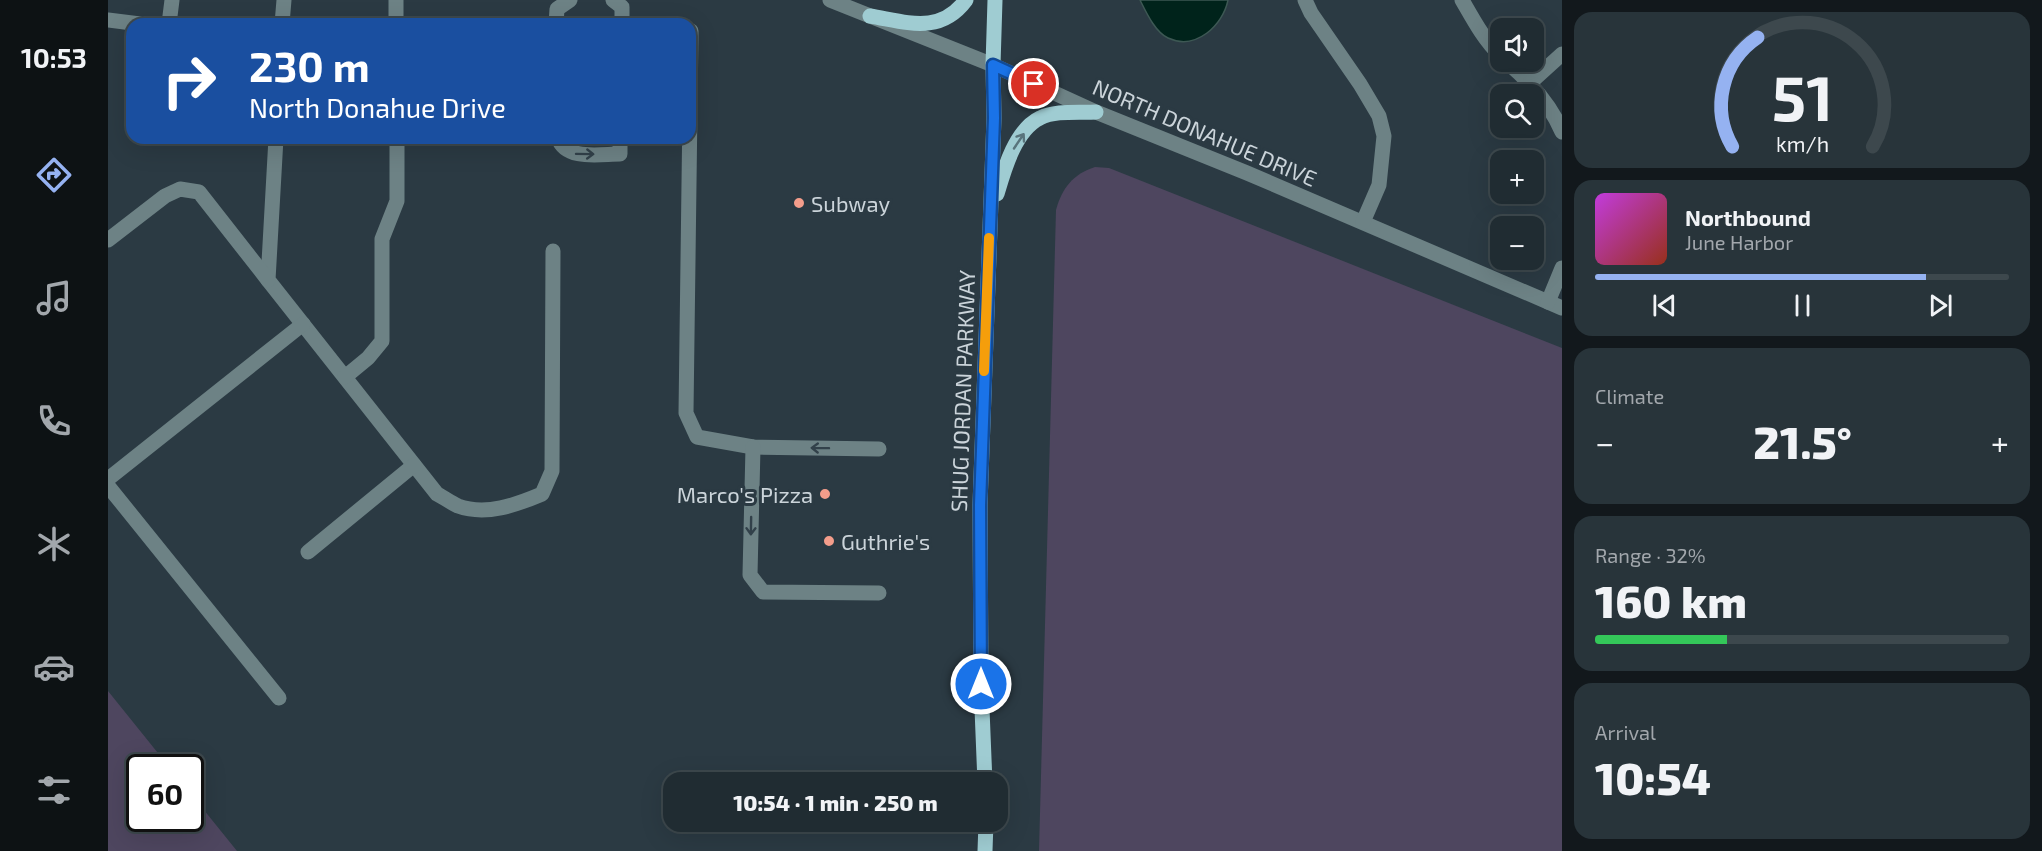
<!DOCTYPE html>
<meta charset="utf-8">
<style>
:root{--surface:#202c32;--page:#28343a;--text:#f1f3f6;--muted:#a2a7ac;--line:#3d484d;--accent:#95b2f1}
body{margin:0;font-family:"Exo 2",sans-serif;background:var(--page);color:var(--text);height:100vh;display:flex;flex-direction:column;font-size:22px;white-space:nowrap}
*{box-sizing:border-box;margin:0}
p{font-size:20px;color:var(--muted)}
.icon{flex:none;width:33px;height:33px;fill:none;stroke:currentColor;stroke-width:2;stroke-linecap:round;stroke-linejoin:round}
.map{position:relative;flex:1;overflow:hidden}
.panel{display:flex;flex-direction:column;gap:12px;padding:12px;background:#12181c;width:480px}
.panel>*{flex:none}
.guide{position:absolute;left:18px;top:18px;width:570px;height:126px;border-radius:18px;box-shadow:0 6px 24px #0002,0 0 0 2px var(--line);background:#1a4fa0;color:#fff;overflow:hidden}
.buttons{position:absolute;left:1382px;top:18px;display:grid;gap:12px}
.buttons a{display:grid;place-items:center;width:54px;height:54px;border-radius:12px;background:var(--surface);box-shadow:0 6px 24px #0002,0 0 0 2px var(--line);font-size:30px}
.speed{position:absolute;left:18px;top:754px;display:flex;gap:12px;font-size:30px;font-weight:700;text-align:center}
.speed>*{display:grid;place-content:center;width:78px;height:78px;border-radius:50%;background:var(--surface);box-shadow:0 6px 24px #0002,0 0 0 2px var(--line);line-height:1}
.speed .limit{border:3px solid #111;border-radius:9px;background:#fff;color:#111}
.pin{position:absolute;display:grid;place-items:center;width:51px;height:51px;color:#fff;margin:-26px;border:3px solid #fff;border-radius:50%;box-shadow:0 2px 6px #0007}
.me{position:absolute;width:66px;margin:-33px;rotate:0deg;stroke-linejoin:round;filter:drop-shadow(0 0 4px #0008)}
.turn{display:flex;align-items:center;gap:21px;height:126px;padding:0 24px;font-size:27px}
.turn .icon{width:78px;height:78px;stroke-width:2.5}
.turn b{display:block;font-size:42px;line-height:51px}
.big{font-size:45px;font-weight:800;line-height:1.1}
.panel .tile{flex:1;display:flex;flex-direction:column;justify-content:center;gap:9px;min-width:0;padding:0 21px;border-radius:18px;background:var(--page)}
.panel .dial{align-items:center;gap:0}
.dial svg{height:156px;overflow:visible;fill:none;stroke:var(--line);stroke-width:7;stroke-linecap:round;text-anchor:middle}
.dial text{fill:var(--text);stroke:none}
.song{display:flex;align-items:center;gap:18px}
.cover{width:72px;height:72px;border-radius:9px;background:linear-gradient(135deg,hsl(290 70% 55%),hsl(10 70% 35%))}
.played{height:6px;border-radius:3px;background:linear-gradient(90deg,var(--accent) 80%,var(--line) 80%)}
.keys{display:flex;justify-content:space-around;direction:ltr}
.heat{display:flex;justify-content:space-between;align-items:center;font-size:33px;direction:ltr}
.charge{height:9px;border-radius:4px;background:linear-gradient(90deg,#34c759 32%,var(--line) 0)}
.trip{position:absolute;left:555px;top:772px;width:345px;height:60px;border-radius:18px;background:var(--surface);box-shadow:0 6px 24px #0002,0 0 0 2px var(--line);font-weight:800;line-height:60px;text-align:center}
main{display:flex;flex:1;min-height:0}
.menu{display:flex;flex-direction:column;width:108px;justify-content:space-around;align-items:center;background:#0d1214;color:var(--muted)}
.menu .icon{width:42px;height:42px}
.menu .active{color:var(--accent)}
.menu b{font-size:27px;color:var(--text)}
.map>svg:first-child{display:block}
.green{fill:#4e465f}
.water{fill:#00231b;stroke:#3d5854;stroke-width:1.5}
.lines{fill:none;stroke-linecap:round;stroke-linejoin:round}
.minor{stroke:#6d8285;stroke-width:15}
.major{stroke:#9fccd2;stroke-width:15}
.oneway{stroke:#59747c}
.oneway2{stroke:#32414a}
.route-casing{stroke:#114b97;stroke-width:15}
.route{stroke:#1a73e8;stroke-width:10}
.slow{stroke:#f59e0b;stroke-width:10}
.poi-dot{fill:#f49d8b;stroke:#2b3a43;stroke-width:2}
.labels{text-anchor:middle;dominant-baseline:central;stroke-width:6;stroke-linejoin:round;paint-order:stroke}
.street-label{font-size:22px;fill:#cbd4da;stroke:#2b3a43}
.poi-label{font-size:22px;fill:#cbd4da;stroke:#2b3a43;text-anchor:start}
</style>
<main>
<nav class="menu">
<b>10:53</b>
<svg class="icon active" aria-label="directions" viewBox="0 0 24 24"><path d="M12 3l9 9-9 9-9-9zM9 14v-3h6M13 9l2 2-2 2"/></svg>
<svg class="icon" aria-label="music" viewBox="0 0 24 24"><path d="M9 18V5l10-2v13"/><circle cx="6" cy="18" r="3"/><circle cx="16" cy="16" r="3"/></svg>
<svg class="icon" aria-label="phone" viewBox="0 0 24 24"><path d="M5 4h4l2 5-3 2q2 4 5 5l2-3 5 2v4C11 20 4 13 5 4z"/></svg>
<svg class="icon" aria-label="climate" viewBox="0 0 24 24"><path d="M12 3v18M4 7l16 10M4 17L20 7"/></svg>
<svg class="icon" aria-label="car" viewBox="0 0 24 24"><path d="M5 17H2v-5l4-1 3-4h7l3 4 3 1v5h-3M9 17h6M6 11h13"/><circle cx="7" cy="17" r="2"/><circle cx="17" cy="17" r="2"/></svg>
<svg class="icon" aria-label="filters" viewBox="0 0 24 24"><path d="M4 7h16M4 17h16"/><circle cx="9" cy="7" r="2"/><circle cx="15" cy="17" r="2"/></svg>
</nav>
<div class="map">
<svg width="1454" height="851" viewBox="0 0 1454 851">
<rect width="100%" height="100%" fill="#2b3a43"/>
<g class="green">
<path d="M987,167L1001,168L1454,348V851H931L948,210C954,188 965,174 987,167Z"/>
<polygon points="0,691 62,768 32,768 32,819 82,819 83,794 129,851 0,851"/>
</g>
<path class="water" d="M1032,0H1120C1115,25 1088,51 1060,38C1047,32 1038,12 1032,0Z"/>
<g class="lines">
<g class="minor">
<polyline points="288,0 288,24"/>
<polyline points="505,0 514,7 514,24"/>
<polyline points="722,0 885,65 988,112 1139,173 1454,308"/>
<polyline points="1197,0 1203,13 1252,84 1271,116 1276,136 1271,185 1255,222"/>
<path d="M1354,0C1365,19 1376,40 1392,55"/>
<polyline points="0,20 32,24"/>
<polyline points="61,24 64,0"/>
<polyline points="174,24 176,0"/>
<polyline points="448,24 449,9 462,0"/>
<polyline points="583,31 578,413 589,437 645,447 771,449"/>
<path d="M1399,62C1421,81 1443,105 1454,132"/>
<polyline points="1422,83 1454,54"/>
<path d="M168,138L160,280L329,494C335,497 343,503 350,506C378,516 408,505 434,494L444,471L445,251"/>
<path d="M450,138C458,161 492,154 512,154V138"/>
<polyline points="0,240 57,196 72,189 91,192 160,280"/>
<polyline points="1440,302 1454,268"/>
<polyline points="237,377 260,358 274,341 274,239 289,201 289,138"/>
<polyline points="645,447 642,575 655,592 771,593"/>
<polyline points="0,479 195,324"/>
<polyline points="0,486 171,698"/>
<polyline points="200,552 306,465"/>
</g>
<g class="major">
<path d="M762,16C799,22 832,35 858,0"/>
<path d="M889,194C896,170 907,130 932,118C947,110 971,113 988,112"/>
<polyline points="877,783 873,684 872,505 886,118 885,65 887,0"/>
<polyline points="877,851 878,822"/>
</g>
</g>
<defs><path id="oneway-shaft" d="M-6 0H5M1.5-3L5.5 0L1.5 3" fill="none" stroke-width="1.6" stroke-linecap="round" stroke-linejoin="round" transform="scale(1.5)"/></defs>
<use class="oneway" href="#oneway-shaft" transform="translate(911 141) rotate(-56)"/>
<g class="oneway2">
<use href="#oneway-shaft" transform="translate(477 154) rotate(1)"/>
<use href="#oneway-shaft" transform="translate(712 448) rotate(-179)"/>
<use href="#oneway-shaft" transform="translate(643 526) rotate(91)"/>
</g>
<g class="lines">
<defs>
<polyline id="route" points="873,684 872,505 886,118 885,65 926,84"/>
</defs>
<use href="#route" class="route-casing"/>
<use href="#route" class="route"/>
<polyline class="slow" points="876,371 881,238"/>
</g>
<g class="poi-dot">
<circle cx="691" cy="203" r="6"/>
<circle cx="717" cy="494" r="6"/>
<circle cx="721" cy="541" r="6"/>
</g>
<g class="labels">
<g class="street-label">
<text transform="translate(1097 132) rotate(23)">NORTH DONAHUE DRIVE</text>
<text transform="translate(854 391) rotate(-88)">SHUG JORDAN PARKWAY</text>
</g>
<g class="poi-label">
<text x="703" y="203">Subway</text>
<text x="705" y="494" text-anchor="end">Marco's Pizza</text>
<text x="733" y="541">Guthrie's</text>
</g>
</g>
</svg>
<div class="buttons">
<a><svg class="icon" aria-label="sound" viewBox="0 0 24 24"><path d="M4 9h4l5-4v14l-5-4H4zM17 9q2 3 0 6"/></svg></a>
<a><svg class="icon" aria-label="search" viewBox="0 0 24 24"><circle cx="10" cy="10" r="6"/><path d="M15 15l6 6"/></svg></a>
<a>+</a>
<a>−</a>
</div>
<div class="speed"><div class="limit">60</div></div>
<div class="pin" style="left:926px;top:84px;background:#d93025"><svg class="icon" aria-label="arrive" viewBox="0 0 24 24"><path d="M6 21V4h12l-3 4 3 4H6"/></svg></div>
<svg class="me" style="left:873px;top:684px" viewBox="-20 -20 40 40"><circle r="17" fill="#1a73e8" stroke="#fff" stroke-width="3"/><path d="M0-11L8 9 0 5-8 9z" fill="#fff"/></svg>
<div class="trip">10:54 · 1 min · 250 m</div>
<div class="guide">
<div class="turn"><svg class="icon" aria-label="right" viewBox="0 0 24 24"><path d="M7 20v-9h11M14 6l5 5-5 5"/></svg><div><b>230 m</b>North Donahue Drive</div></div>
</div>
</div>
<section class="panel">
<div class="tile dial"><svg viewBox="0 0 100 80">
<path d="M14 69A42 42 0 1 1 86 69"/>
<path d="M14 69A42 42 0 0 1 27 13" stroke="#95b2f1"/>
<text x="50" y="56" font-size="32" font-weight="700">51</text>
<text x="50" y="72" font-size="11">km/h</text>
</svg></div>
<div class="tile">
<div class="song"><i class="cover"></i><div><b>Northbound</b><p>June Harbor</p></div></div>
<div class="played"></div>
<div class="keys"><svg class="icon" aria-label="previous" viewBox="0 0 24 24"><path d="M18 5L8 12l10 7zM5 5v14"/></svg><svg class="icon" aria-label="pause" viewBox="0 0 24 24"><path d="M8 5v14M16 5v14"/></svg><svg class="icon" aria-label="next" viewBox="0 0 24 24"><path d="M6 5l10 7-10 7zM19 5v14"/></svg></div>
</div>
<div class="tile"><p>Climate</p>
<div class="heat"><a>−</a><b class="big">21.5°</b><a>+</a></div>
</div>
<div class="tile"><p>Range · 32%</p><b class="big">160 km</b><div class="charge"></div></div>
<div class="tile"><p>Arrival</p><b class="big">10:54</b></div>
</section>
</main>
